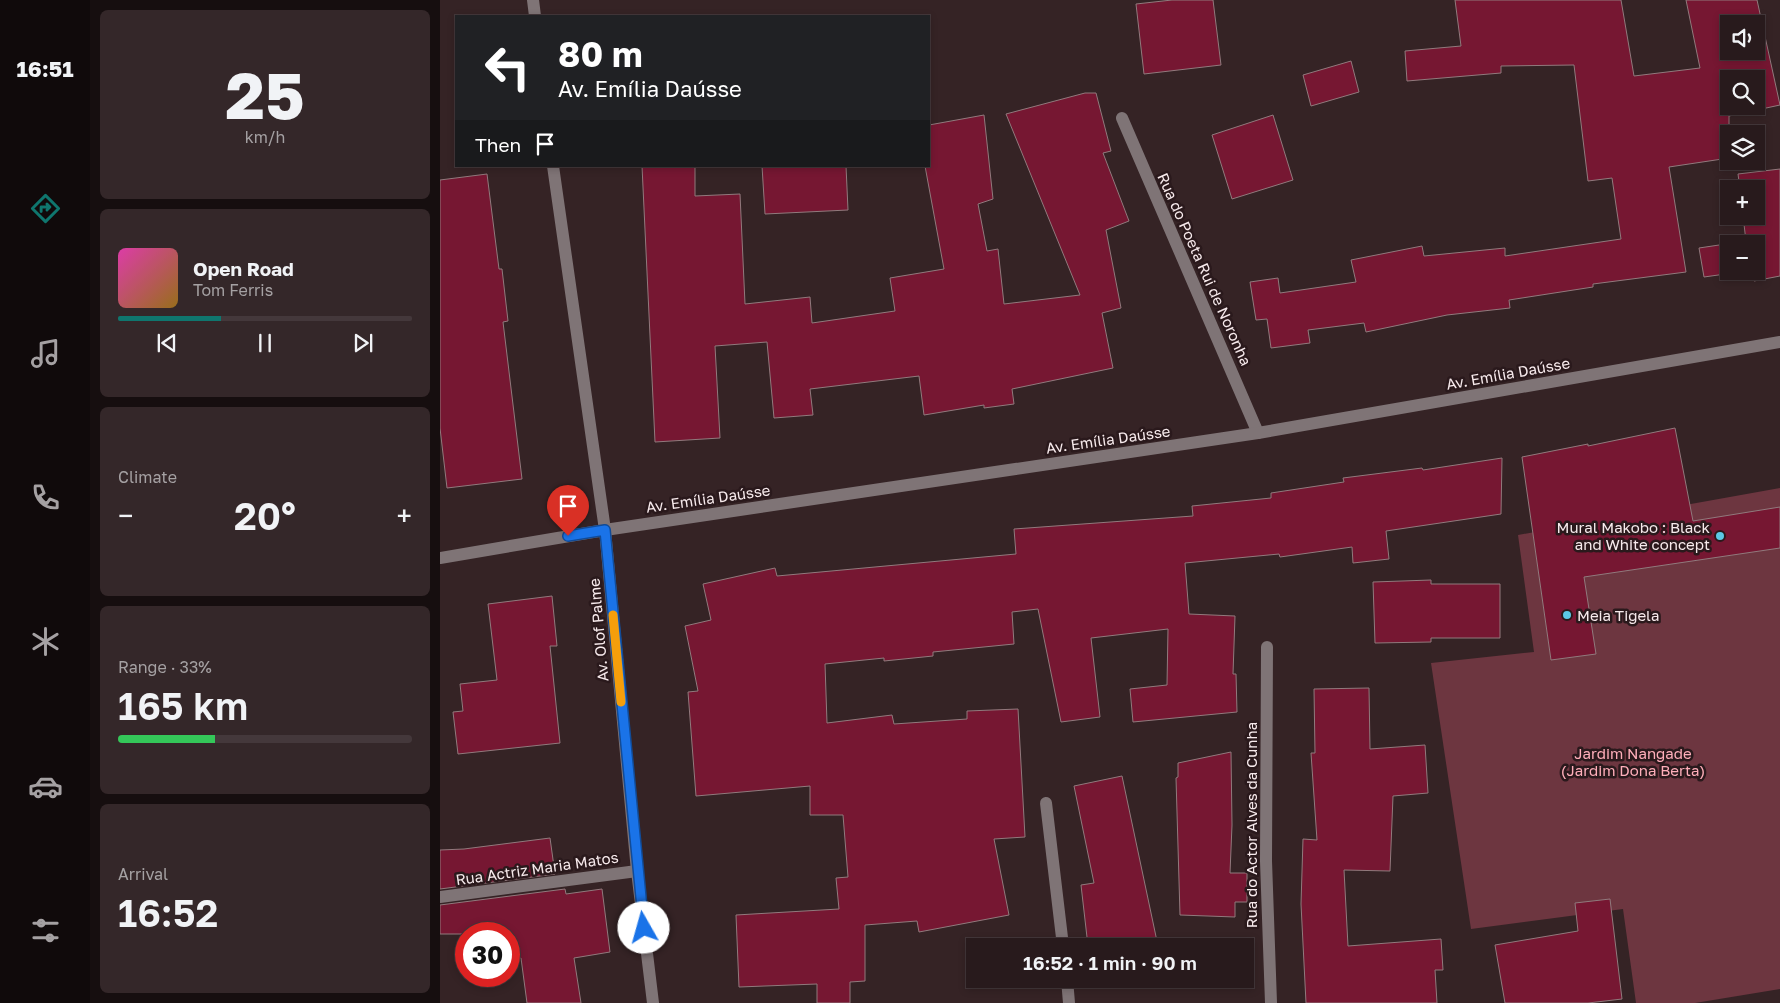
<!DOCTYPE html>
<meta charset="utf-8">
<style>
:root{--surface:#281a1c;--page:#342729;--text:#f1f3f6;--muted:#a5a1a3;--line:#44383b;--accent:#0f766e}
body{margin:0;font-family:"Golos Text",sans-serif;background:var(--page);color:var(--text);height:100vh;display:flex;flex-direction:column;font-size:19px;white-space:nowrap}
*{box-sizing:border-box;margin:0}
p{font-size:16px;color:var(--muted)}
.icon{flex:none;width:28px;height:28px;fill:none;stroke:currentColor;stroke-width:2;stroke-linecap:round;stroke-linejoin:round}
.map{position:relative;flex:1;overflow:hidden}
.drawer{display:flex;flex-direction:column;gap:10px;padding:10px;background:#160e0f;width:350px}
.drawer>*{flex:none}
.guide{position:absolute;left:15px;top:15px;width:475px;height:152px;border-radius:0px;box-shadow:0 2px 8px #0003,0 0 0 1px var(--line);background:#202124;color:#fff;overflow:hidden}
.buttons{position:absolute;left:1280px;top:15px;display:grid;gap:10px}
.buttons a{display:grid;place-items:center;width:45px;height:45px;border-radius:0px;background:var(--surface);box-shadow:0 2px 8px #0003,0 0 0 1px var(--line);font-size:25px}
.speed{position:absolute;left:15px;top:922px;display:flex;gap:10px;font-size:25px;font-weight:700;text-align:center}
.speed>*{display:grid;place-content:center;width:65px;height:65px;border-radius:50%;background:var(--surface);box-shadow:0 2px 8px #0003,0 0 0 1px var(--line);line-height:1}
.speed .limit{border:8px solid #d22;background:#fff;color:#111}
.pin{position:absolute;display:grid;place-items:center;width:42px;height:42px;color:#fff;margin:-51px -21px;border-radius:50% 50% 50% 0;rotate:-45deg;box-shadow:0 0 5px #0007}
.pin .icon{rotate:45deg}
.me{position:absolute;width:55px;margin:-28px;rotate:353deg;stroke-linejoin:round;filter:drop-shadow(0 0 4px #0008)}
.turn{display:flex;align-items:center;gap:18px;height:105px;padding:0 20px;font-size:22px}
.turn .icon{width:65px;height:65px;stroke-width:2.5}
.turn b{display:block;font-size:35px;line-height:42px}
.then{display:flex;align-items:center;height:48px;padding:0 20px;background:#0003;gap:10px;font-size:19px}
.big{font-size:38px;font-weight:600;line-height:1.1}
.drawer .widget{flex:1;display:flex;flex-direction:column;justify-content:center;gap:8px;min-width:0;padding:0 18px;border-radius:8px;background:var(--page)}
.drawer .dial{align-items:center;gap:0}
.dial b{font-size:65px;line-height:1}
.song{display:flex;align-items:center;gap:15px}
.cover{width:60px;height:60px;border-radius:8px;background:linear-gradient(135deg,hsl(320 70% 55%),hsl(40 70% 35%))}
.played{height:5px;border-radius:2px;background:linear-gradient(90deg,var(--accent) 35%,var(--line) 35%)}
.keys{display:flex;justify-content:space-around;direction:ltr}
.heat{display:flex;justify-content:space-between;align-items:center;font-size:28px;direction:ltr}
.charge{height:8px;border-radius:4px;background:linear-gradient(90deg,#34c759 33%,var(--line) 0)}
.trip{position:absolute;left:526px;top:938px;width:288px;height:50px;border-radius:0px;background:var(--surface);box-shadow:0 2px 8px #0003,0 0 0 1px var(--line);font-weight:600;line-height:50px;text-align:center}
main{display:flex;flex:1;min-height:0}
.tab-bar{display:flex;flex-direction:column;width:90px;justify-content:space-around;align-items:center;background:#100a0b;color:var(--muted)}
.tab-bar .icon{width:35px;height:35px}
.tab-bar .selected{color:var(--accent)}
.tab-bar b{font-size:22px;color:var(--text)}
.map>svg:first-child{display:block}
.green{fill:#6d3640}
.building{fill:#761732;stroke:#917a7d;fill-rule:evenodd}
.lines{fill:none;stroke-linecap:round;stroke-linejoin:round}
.minor{stroke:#7f7476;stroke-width:12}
.route-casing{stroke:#114b97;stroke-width:12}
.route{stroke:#1a73e8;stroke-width:9}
.slow{stroke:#f59e0b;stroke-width:9}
.poi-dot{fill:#5bc8e6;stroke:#2a191c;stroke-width:2}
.labels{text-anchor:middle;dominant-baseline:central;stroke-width:5;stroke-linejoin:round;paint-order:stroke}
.street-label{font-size:15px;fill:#f7eaec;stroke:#2a191c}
.poi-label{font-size:15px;fill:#f7eaec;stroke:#2a191c;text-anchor:end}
.park-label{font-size:15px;fill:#ffaeba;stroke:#2a191c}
</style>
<main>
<nav class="tab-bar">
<b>16:51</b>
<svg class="icon selected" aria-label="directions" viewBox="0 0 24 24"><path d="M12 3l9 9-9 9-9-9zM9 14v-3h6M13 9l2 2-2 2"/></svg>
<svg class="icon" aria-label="music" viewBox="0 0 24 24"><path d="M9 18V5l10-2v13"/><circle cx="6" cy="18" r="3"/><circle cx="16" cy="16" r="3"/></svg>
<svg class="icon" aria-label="phone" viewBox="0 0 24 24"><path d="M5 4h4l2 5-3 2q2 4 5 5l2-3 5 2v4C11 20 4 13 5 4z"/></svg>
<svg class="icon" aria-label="climate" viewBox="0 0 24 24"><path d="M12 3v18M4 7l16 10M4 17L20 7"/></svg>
<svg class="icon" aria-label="car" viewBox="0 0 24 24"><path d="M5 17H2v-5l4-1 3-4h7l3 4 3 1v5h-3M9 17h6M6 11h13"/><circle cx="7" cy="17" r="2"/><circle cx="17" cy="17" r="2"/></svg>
<svg class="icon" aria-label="filters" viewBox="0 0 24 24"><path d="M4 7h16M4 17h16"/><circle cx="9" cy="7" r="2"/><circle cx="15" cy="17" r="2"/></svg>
</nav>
<section class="drawer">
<div class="widget dial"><b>25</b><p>km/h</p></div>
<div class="widget">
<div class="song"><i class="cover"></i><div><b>Open Road</b><p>Tom Ferris</p></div></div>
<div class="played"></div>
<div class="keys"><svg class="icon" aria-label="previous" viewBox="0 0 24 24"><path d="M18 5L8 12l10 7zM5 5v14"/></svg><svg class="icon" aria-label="pause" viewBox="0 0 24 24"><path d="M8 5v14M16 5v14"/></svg><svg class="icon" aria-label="next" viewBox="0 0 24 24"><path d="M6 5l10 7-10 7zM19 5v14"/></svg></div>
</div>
<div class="widget"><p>Climate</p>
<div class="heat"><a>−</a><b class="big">20°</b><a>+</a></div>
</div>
<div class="widget"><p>Range · 33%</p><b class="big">165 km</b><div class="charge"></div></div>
<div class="widget"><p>Arrival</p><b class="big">16:52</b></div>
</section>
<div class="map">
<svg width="1340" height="1003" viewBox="0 0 1340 1003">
<rect width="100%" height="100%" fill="#352325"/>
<polygon class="green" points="1340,488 1340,989 1255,1003 1196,1003 1183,909 1031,929 991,663 1094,652 1078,535"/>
<g class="building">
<polygon points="732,0 773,0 781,65 704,74 696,4"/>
<path d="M1015,0H1181L1194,76L1260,68L1246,0H1317L1340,105L1289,116V158L1229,167L1246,272L1153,284V287L1069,300L1070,308L1007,315L926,332L924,323L868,330L870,343L831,348L827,319L816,320L810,282L838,278L840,293L916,282L911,260L982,246L984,256L1065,248V256L1181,239L1172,178L1148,181L1134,65L1061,66V73L967,81L965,51L1021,46ZM1289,24H1316V51H1289ZM1289,79H1316V106H1289Z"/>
<polygon points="911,61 919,92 871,106 863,75"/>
<polygon points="645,93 656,93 671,151 663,153 689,221 666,230 681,308 662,313 673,368 572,389 574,404 544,408 544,405 484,415 479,376 370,389 373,415 334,418 327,342 275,346 280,438 215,442 202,166 255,166 255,196 300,194 305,304 370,297 372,323 455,311 450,278 504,269 485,166 489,166 489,125 544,115 553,199 538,204 547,251 558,249 564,304 640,295 566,114"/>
<polygon points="833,115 853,180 792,199 772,135"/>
<polygon points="322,166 406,166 408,210 325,214"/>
<polygon points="1340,169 1340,276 1314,281 1312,271 1316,271 1316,244 1289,244 1289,271 1307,271 1264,277 1259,248 1306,241 1303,216 1316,216 1316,189 1300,189 1298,174"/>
<polygon points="47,174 59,269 62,269 68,321 63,322 82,479 7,488 0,428 0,180"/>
<polygon points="1235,428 1253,521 1340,507 1340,548 1144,577 1156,654 1111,660 1082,457 1148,444 1148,446"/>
<polygon points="1062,458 1061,514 946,531 949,559 913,563 912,547 840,557 839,554 745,563 749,614 795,616 793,674 796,674 797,712 693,722 690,689 727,685 728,629 651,638 660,717 621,722 598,609 572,612 574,644 493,652 493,656 444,661 444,658 385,664 387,723 452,715 454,724 527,719 527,711 578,709 585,837 554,839 569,915 479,932 477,921 425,925 425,981 410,982 410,1003 377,1003 377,984 299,987 296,915 399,909 396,878 408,877 403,815 370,815 370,786 256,796 248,692 258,691 245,626 271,620 263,584 335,568 337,576 576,554 574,529 753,516 752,506 831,498 831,493 904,482 903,478 982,468 983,470"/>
<polygon points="991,580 991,584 1060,584 1060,638 991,638 991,642 935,643 933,582"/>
<polygon points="112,596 117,646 110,646 120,743 18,754 13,712 23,711 20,684 57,680 48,604"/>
<polygon points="929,688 930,749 985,745 988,793 953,796 950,871 904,870 908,946 1001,939 1003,970 995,970 997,1003 866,1003 861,904 863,839 877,840 871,753 875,753 874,689"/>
<polygon points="791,752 792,825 790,873 807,873 807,902 795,902 795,917 740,915 736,778 738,777 738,763"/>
<polygon points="682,776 718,946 648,946 641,885 654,883 634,786"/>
<polygon points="110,838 115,874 0,889 0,850 24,849"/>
<polygon points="125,889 126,894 162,889 170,952 134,958 141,1003 87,1003 81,958 69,959 69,934 0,934 0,905"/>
<polygon points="1170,899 1182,999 1148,1003 1065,1003 1055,945 1138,931 1135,903"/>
</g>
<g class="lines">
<g class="minor">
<polyline points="93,0 95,16"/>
<polyline points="682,118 818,433"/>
<polyline points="113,166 165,530 197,871 213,1003"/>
<polyline points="0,558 165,530 818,433 1340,342"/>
<polyline points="827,647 826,861 831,1003"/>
<polyline points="606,803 623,946"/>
<polyline points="0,897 197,871"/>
<polyline points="627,979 629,1003"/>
</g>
</g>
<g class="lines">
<defs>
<polyline id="route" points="128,536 165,530 204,928"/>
</defs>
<use href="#route" class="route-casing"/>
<use href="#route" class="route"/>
<polyline class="slow" points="173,615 181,702"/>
</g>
<g class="poi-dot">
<circle cx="1280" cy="536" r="5"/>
<circle cx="1127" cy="615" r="5"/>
</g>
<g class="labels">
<g class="street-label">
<text transform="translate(765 269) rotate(66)">Rua do Poeta Rui de Noronha</text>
<text transform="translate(1068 373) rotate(-10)">Av. Emília Daússe</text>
<text transform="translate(668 439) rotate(-8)">Av. Emília Daússe</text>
<text transform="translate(268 498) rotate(-8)">Av. Emília Daússe</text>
<text transform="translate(158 630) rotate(-95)">Av. Olof Palme</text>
<text transform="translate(811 825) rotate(-90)">Rua do Actor Alves da Cunha</text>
<text transform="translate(97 868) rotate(-8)">Rua Actriz Maria Matos</text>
</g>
<g class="poi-label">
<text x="1270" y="527">Mural Makobo : Black<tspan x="1270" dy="17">and White concept</tspan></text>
<text x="1137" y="615" text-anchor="start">Meia Tigela</text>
</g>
<g class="park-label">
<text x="1193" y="753">Jardim Nangade<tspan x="1193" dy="17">(Jardim Dona Berta)</tspan></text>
</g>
</g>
</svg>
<div class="buttons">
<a><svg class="icon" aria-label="sound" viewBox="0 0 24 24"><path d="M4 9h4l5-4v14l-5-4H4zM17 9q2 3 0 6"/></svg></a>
<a><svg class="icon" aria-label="search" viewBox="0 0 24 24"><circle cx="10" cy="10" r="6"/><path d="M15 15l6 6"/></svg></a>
<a><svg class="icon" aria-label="layers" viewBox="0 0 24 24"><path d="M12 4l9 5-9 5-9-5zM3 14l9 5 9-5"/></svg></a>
<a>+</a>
<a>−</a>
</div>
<div class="speed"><div class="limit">30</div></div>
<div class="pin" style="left:128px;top:536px;background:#d93025"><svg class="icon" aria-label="arrive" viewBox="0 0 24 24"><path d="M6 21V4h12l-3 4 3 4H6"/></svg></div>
<svg class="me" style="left:204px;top:928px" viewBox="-20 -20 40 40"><circle r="19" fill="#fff"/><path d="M0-13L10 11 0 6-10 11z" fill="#1a73e8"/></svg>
<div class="trip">16:52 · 1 min · 90 m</div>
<div class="guide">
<div class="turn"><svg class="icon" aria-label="left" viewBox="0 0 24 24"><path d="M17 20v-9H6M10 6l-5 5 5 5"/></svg><div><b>80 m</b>Av. Emília Daússe</div></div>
<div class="then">Then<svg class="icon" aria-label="arrive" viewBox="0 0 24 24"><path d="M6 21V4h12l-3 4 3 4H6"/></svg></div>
</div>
</div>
</main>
